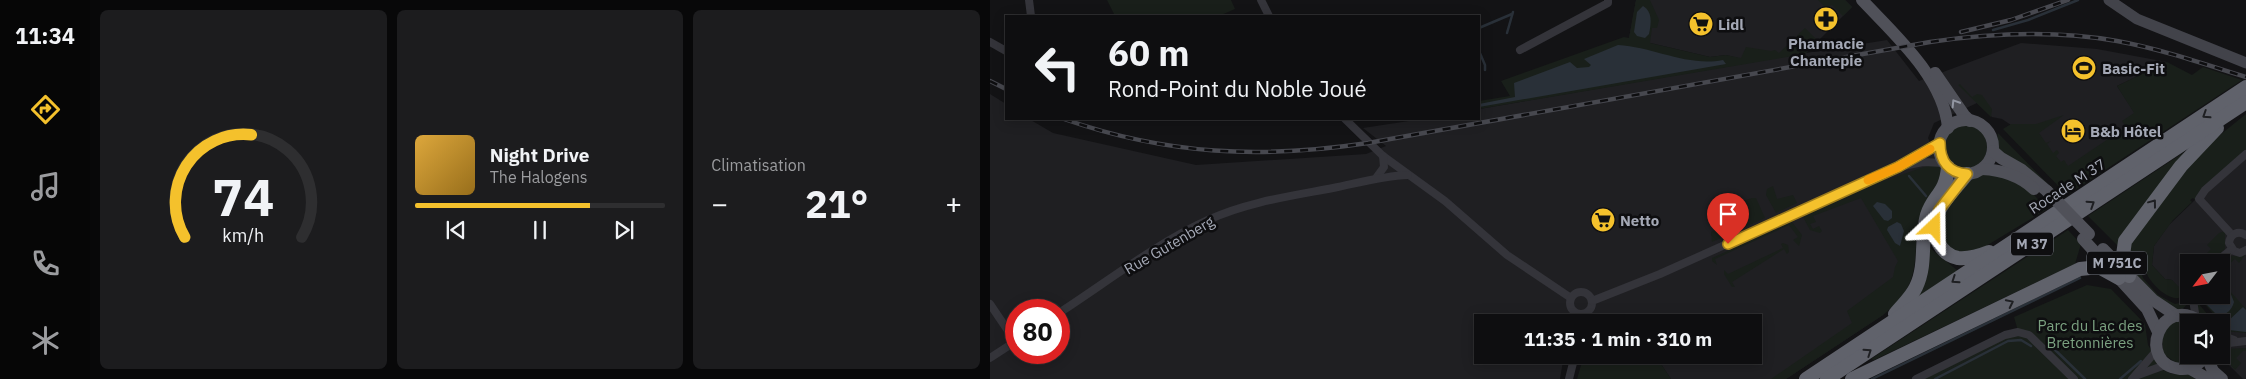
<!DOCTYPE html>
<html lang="fr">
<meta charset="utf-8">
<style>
:root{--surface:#0e0e10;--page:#1c1c1e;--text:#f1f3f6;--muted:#9b9c9f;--line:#2e2e30;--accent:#f4c12c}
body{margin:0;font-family:"IBM Plex Sans",sans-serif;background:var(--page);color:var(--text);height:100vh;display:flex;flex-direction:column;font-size:19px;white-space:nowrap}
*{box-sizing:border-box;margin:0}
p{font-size:16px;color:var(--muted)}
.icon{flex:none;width:28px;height:28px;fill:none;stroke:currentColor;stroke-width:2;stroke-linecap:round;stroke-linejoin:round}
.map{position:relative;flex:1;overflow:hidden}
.sheet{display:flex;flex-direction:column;gap:10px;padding:10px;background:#080809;width:900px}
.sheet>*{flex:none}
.banner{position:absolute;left:15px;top:15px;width:475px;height:105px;border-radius:0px;box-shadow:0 2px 12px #0003,0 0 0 1px var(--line);background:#0e0e10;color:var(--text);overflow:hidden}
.needle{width:32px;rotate:238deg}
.controls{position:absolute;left:1190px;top:254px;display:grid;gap:10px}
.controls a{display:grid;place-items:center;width:50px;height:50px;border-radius:0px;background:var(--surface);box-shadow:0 2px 12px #0003,0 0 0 1px var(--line);font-size:25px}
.speed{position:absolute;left:15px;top:299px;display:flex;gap:10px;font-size:25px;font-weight:700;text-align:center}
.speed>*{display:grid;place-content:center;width:65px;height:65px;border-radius:50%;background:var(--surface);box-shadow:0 2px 12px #0003,0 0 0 1px var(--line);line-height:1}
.speed .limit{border:8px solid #d22;background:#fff;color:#111}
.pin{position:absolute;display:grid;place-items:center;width:42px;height:42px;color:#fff;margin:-51px -21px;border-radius:50% 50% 50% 0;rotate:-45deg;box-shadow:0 0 5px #0007}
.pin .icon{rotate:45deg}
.me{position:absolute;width:55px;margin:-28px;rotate:23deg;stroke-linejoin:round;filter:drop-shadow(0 0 4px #0008)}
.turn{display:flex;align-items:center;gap:18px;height:105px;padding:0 20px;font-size:22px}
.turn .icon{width:65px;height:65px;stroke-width:2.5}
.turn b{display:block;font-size:35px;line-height:42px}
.big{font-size:38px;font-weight:700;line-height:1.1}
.sheet .widget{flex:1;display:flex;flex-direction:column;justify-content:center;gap:8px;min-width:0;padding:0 18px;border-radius:8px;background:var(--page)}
.sheet .dial{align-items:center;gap:0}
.dial svg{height:130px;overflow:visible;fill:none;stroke:var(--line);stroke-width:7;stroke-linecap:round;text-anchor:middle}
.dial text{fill:var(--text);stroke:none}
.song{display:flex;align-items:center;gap:15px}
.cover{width:60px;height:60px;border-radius:8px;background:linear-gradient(135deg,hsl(40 70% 55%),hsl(40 70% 35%))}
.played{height:5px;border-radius:2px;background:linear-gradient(90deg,var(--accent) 70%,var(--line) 70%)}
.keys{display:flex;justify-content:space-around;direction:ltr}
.heat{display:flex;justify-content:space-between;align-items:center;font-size:28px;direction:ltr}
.sheet .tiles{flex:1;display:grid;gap:10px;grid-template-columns:repeat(3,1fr)}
.trip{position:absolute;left:484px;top:314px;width:288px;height:50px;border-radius:0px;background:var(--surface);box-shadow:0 2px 12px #0003,0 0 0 1px var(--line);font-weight:700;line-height:50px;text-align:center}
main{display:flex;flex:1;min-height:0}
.tab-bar{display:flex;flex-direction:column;width:90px;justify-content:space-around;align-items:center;background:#060606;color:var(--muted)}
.tab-bar .icon{width:35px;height:35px}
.tab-bar .on{color:var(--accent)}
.tab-bar b{font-size:22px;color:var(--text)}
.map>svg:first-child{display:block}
.built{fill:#1f1f22;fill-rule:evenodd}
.green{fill:#191f1a}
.water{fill:#293038}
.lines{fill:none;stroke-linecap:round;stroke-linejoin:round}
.stream{stroke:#293038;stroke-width:2.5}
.street{stroke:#34343a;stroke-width:8}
.secondary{stroke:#42434a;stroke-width:11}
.primary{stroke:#505159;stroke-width:12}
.highway{stroke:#60626b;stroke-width:14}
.rail-casing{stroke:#47484f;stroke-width:4.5}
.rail{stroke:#0e0e10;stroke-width:2.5;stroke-dasharray:8;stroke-linecap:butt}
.primary-bridge{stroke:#505159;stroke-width:12}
.oneway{stroke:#9397a3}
.oneway2{stroke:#1e1f22}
.route-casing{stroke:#9f7d1d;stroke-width:12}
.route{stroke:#f4c12c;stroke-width:9}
.slow{stroke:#f59e0b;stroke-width:9}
.labels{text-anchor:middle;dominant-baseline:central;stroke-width:5;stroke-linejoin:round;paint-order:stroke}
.shield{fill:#0e0e10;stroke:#777a84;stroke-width:1}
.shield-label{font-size:14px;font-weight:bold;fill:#a4a8b5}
.poi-label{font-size:15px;font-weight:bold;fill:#a4a8b5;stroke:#0e0e10;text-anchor:start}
.street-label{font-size:15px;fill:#a4a8b5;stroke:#0e0e10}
.park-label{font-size:15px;fill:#7ba180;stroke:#0e0e10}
</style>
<main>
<nav class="tab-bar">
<b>11:34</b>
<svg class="icon on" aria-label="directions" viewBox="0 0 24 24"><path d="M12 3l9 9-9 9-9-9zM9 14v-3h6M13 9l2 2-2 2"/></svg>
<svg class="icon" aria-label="music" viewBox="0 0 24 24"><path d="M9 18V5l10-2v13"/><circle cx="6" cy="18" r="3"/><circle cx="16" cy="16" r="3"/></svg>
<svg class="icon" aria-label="phone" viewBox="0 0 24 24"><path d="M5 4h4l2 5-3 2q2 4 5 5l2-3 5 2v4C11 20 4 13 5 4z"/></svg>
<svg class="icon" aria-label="climate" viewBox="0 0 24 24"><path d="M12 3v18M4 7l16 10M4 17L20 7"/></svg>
</nav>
<section class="sheet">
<div class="tiles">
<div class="widget dial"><svg viewBox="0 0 100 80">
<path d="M14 69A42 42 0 1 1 86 69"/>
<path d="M14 69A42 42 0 0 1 55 6" stroke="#f4c12c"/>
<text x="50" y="56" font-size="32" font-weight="700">74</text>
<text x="50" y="72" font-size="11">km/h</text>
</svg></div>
<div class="widget">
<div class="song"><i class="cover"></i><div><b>Night Drive</b><p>The Halogens</p></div></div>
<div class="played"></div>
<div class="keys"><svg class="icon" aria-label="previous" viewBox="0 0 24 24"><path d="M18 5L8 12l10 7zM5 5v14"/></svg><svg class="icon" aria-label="pause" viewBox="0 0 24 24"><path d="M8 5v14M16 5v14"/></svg><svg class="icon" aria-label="next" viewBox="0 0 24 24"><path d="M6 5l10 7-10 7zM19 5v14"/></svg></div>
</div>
<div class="widget"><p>Climatisation</p>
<div class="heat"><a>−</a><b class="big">21°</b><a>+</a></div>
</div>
</div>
</section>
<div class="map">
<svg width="1256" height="379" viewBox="0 0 1256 379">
<rect width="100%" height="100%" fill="#131315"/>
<g class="built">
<path d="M646,0H855L862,7L816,53L897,40L929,81L1031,43L1107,49L1177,62L1127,86L1154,127L1064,174L1021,125L1012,119L1002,117L987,103L944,123L938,138L953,171L930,218L893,315L796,379H681L665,355H762V322H611L606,316L588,322H492V355H574L570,379H0V94L16,104V119H39L63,133L206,165L376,154L396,146L373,128L432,119H489V109L764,62L736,55L720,57L639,38ZM26,310H69V352H26Z"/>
<polygon points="1256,149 1256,379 1253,379 1234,360 1233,343 1245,341 1232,336 1231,322 1211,299 1200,296 1231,295 1231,262 1199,262 1199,279 1189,288 1182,280 1175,279 1162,265 1164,246 1179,225 1205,200 1212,188"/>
</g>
<g class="green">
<polygon points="117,0 241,0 245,9 229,16 125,16"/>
<polygon points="646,0 660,0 669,20 667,28 662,28 660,43 720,57 736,55 751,58 756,47 781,51 785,50 789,53 815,28 828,41 815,54 489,109 489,101 520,96 511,81 634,37 639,38"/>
<polygon points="828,0 855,0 862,7 853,16 842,5 836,8"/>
<polygon points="1177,62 1202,75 1213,67 1252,80 1077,195 1013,129 1021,124 1046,124 1074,115 1049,133 1056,143 1061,141 1057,144 1063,153 1067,150 1069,153 1066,156 1071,162 1074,160 1078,166 1136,127 1132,121 1144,113 1127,86"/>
<polygon points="970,84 982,97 987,94 992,95 1002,109 1001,117 968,85"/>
<path d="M1256,114V149L1212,188L1205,200L1203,198L1200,200L1202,202L1183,220L1164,246L1162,265L1175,279L1182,280L1189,287L1199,279L1200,296C1195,296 1192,298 1188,298C1177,299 1161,284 1157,274C1155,268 1156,262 1151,256L1136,251V246L1214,148Z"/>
<circle cx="975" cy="147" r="22"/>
<polygon points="1008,133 1061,187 1008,150 1006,144"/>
<polygon points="1205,145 1130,248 1098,216"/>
<path d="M940,165C949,165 953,168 953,177C945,190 935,204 930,218C926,226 927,236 926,245C925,279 919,294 893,315L796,379H781L862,323L857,311L903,277L905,267L908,261L871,198L823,216L826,222L820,224L823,229L829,226L832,231L830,233L820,230L813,217L881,185Z"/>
<polygon points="1006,172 1035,185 1057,209 991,249 967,253 953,242 950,237 951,215 980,179 993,173"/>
<polygon points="783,186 787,199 803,195 807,203 786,213 776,195 777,189"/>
<polygon points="762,198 766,198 775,218 722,242 721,232 754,216 753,201"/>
<polygon points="802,222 812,235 809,246 803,240 808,237 799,225 725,259 727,265 722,261 722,258"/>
<polygon points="1078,230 1091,244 1085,264 884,360 881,359"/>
<polygon points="1235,231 1235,249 1220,262 1215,262 1220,257 1217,253 1221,249 1217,245 1229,233"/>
<polygon points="793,243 798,245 799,252 797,254 794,249 742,282 745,287 742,287 734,274 734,270 738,274 793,248 791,244"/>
<polygon points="940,248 968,271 927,298 937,277"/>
<polygon points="1255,255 1249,263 1245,259 1231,271 1231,264 1241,256"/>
<path d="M1136,257L1147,261L1153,278L1168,295L1185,304L1198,301C1196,308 1191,310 1184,311L1147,278Z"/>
<polygon points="1231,281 1256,309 1256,333 1233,331 1231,322 1208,297 1208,295 1231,295"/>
<polygon points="1097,285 1121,289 1155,324 1158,345 1173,370 1182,374 1201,374 1206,379 926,379 1028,331 1024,317"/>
<polygon points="1206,303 1208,303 1224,322 1217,322 1208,313"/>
<path d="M1199,321V355H1211C1194,367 1189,367 1173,353L1172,333L1183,322Z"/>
<polygon points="1256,348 1256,351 1253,351 1246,358 1251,363 1245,370 1236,360 1234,349"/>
<polygon points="594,355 635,355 639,360 646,355 665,355 681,379 587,379"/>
</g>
<g class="water">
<path d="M653,6C663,12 661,24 659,34L655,38L647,36L644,32L647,12Z"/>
<path d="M628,45C664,47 697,67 733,60L736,64L489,107V104L525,97L524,83L580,62L587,68L599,67L601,65L594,59Z"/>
<polygon points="887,202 895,204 902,211 902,218 898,221 894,220 883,206"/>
<polygon points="907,222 911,224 914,231 910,246 905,243 897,230 898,227"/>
<path d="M1231,281L1240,292L1244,302C1242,310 1236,315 1228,316L1213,301L1212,295H1231Z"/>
<polygon points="1253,307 1256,310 1256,332 1239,330 1236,323"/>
</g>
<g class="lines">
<g class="stream">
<polyline points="489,28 522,14"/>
<polyline points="1003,30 1038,20 1088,0"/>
<polyline points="517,33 523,12"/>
<polyline points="489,51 495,65 495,70"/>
<polyline points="919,176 936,196"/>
<polyline points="1058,343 1095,379"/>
<polyline points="882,379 1090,278"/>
<polyline points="945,379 1018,341 1031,340 1041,346"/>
<polyline points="1130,379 1151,361"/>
</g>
<g class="street">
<polyline points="39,0 41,16"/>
<polyline points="271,0 279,16"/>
<polyline points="0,42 16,51"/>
<polyline points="530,50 618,3 618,0"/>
<polyline points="355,119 393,156 455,201 517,255 581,298"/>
<polyline points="918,161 950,143"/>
<polyline points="386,178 394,167 393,156"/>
<polyline points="1242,235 1209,199 1215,190 1256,154"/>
<path d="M1256,235C1248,230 1240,234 1239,243L1244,251L1250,253L1256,250"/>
<polyline points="1226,262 1242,249"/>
<circle cx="591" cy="303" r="11"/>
<polyline points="1204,295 1203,300 1206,319"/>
<polyline points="602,301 670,274 908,167 933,162 954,163"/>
<polyline points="0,304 25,341"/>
<path d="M69,313C117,282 165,244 218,220C257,202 301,196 343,188C368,183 392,176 418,175"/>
<polyline points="1231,335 1244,340"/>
<polyline points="1231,344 1256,341"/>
<polyline points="0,358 26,341"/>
<polyline points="1148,375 1178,364"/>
<polyline points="579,379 585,355"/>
<polyline points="926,379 1015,335 1028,332 1039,335 1084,379"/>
<polyline points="1142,379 1167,350"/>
</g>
<polyline class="secondary" points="1119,0 1147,19 1256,63"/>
<g class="primary">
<path d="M872,0C904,34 954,78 958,128"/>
<polyline points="945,73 974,115 980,121"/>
<circle cx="976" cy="147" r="27"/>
<polyline points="1003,151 1011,158 1032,170 1057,191"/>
<path d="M992,169C1012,170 1029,175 1044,189"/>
<polyline points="1093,239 1157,309 1168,332"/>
<polyline points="1113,249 1163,300 1187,316"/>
<path d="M1211,322C1171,292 1145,364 1190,369C1201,370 1210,364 1216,355"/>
<polyline points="1216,355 1223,371 1232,379"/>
<polyline points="1199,368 1218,379"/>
</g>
<g class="highway">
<path d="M977,174C967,187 950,203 946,219C941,235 951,255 968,258C979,259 989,256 999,252"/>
<polyline points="1139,276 1133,255 1135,241 1191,166 1227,128"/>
<path d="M905,314C912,305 921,298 926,287C937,265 930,239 937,215C943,195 956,194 958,167"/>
<polyline points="816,379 1256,87"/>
<polyline points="837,379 1256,102"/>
<polyline points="862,379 1090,269 1109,267 1129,278"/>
</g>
<defs>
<g id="rail">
<polyline points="971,32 1021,20 1078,0"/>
<polyline points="0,81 16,89"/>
<path d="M74,119C177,155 271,159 378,143L940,42C1002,33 1064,30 1127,41C1171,49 1214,64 1256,77"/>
</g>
</defs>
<use href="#rail" class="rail-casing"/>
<use href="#rail" class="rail"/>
<polyline class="primary-bridge" points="1057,191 1099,234"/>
</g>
<defs><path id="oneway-chevron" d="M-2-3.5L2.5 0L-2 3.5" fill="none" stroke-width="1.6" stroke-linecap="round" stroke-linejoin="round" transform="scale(1.25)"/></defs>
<use class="oneway" href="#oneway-chevron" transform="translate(965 103) rotate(-122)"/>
<g class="oneway2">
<use href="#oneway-chevron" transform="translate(1216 115) rotate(147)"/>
<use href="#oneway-chevron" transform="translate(1163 203) rotate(-53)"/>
<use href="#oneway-chevron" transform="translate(1101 204) rotate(-33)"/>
<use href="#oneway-chevron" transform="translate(965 280) rotate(146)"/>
<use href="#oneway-chevron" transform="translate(1020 303) rotate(-26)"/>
<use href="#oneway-chevron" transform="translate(878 352) rotate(-34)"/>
</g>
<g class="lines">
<defs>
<path id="route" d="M738,244L908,167L950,143C950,161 959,173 977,174L949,210L944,227"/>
</defs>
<use href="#route" class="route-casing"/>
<use href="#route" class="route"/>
<polyline class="slow" points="878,180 908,167 940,149"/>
</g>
<defs>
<symbol id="pharmacy-disc" viewBox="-11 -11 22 22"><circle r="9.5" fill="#f4c12c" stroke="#0e0e10"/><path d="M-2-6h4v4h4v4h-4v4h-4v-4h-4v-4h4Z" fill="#111"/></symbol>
<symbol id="supermarket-disc" viewBox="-11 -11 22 22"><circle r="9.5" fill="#f4c12c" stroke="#0e0e10"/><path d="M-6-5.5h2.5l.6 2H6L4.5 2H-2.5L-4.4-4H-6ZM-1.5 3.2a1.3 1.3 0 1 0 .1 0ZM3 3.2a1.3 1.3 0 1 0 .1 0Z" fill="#111"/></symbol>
<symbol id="stadium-disc" viewBox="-11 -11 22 22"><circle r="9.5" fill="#f4c12c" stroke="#0e0e10"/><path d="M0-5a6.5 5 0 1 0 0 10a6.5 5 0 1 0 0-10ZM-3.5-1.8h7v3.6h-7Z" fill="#111"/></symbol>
<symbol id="hotel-disc" viewBox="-11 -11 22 22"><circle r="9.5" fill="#f4c12c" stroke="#0e0e10"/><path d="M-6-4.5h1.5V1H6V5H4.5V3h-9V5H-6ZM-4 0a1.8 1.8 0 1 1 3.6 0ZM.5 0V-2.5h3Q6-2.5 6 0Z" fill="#111"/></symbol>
</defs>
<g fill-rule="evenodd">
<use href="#pharmacy-disc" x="822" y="5" width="28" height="28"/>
<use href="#supermarket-disc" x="697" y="10" width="28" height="28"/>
<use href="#stadium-disc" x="1080" y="54" width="28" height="28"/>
<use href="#hotel-disc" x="1069" y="117" width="28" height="28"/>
<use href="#supermarket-disc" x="599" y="206" width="28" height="28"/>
</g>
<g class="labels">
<g class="shield">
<rect x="1021" y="232.5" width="42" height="23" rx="4"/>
<rect x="1097" y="251.5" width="60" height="23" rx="4"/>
</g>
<g class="shield-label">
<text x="1042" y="244">M 37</text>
<text x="1127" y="263">M 751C</text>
</g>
<g class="poi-label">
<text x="728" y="24">Lidl</text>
<text x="836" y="43" text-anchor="middle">Pharmacie<tspan x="836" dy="17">Chantepie</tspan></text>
<text x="1112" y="68">Basic-Fit</text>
<text x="1100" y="131">B&amp;b Hôtel</text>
<text x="630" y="220">Netto</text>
</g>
<g class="street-label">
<text transform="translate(1077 186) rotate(-33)">Rocade M 37</text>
<text transform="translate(179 245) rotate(-30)">Rue Gutenberg</text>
</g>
<g class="park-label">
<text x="1100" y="325">Parc du Lac des<tspan x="1100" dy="17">Bretonnières</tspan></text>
</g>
</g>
</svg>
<div class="controls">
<a><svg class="needle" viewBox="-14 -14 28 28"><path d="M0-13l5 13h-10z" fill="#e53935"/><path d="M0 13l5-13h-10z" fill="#9b9c9f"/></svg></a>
<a><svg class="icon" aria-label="sound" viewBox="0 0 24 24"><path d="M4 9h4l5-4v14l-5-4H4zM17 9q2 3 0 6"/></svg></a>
</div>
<div class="speed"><div class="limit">80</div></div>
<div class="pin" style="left:738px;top:244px;background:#d93025"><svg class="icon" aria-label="arrive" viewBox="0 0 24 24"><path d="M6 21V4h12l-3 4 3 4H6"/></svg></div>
<svg class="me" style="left:944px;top:227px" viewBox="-20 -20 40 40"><path d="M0-17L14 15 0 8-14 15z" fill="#f4c12c" stroke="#fff" stroke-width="4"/></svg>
<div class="trip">11:35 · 1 min · 310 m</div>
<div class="banner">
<div class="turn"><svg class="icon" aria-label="left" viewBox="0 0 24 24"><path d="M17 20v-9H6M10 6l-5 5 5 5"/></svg><div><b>60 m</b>Rond-Point du Noble Joué</div></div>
</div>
</div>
</main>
